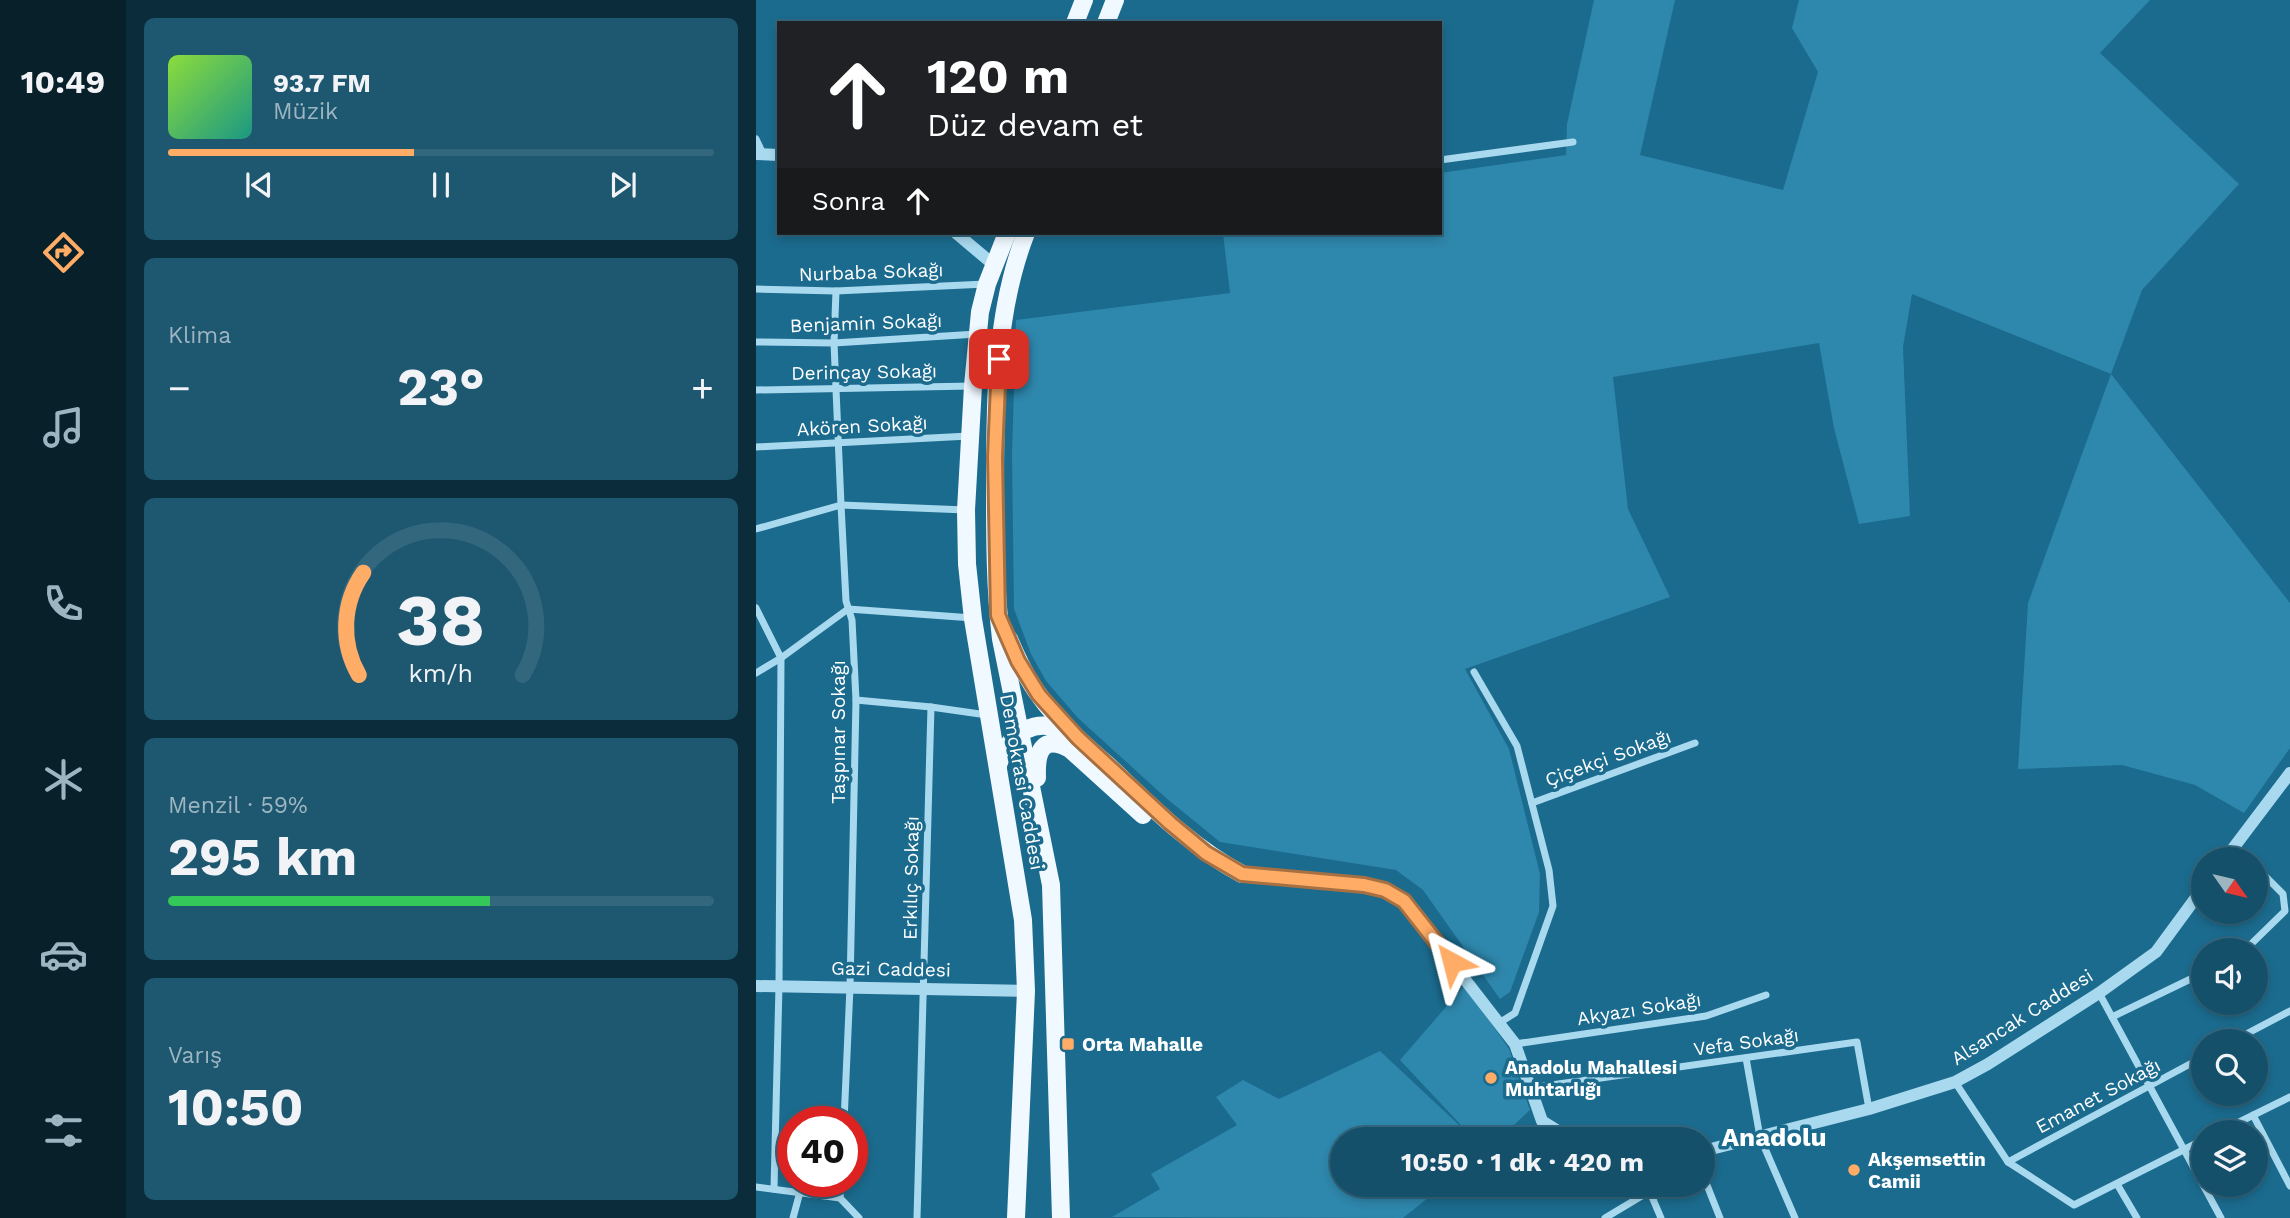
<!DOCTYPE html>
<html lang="tr">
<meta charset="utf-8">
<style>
:root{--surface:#14506a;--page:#1d5770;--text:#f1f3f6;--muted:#9db5c1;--line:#33677e;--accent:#ffac66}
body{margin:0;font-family:"Work Sans",sans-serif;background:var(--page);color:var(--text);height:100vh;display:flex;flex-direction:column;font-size:26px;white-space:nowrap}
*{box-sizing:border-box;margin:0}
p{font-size:23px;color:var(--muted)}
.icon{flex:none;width:38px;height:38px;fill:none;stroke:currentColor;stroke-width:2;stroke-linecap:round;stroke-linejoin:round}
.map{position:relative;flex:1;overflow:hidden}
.side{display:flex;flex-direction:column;gap:18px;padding:18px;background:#0b2c3a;width:630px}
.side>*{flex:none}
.guide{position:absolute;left:21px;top:21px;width:665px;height:214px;border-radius:0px;box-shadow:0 4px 10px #0003,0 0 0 2px var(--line);background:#202124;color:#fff;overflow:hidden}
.needle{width:46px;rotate:124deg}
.fabs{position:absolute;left:1435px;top:847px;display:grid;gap:14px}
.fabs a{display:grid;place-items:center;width:77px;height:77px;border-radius:50%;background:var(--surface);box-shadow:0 4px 10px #0003,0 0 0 2px var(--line);font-size:35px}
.speed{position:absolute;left:21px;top:1106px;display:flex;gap:14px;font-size:35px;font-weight:700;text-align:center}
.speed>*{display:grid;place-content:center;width:91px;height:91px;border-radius:50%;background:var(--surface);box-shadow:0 4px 10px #0003,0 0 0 2px var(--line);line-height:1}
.speed .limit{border:10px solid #d22;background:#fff;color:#111}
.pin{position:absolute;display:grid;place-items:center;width:60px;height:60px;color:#fff;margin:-30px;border-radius:14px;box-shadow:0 4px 10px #0006}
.me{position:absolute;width:77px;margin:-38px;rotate:322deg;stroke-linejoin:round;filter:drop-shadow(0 0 5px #0008)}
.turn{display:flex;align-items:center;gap:24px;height:147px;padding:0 35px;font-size:32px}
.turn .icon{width:91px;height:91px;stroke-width:2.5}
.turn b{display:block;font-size:49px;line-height:60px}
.then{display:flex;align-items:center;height:66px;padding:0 35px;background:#0003;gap:14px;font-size:26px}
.big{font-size:52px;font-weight:700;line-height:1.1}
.side .card{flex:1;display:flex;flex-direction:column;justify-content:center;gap:10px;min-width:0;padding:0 24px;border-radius:10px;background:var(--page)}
.side .dial{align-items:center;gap:0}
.dial svg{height:182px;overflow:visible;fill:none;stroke:var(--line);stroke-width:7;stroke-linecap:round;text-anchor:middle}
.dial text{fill:var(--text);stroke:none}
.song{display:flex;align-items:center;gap:21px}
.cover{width:84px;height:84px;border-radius:10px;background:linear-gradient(135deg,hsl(90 70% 55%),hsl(170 70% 35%))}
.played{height:7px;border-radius:4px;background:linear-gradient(90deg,var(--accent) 45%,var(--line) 45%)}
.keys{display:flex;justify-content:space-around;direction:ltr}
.heat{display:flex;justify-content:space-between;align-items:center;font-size:38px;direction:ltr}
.charge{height:10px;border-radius:5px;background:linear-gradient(90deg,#34c759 59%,var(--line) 0)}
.trip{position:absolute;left:574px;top:1127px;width:385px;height:70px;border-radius:35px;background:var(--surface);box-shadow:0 4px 10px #0003,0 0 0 2px var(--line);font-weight:700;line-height:70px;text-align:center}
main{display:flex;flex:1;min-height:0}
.tab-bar{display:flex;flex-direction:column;width:126px;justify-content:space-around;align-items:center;background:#08202a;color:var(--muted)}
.tab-bar .icon{width:49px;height:49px}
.tab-bar .active{color:var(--accent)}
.tab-bar b{font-size:32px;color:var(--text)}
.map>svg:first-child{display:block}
.green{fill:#2e87ac}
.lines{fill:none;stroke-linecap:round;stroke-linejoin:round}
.minor{stroke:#a9d9ee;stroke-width:7}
.tertiary{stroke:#a9d9ee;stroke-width:12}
.primary{stroke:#f0f9ff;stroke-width:18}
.route-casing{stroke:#a67042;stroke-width:18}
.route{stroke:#ffac66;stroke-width:12}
.poi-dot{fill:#ffac66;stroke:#1b6b8e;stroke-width:2.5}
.labels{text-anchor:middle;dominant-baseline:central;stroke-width:7;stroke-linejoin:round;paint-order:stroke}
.street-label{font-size:19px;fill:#fff;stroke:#1b6b8e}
.poi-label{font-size:19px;font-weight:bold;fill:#fff;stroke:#1b6b8e;text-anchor:start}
.district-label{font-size:26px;font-weight:bold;fill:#fff;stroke:#1b6b8e}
</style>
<main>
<nav class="tab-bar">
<b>10:49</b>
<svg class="icon active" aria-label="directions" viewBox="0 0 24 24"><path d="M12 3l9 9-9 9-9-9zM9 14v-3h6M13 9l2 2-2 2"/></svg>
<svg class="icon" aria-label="music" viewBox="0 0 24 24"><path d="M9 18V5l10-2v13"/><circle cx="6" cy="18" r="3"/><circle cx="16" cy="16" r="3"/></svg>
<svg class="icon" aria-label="phone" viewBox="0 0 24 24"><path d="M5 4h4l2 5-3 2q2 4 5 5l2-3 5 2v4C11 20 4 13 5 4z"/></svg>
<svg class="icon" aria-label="climate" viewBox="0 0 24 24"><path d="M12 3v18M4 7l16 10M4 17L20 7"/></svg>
<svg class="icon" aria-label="car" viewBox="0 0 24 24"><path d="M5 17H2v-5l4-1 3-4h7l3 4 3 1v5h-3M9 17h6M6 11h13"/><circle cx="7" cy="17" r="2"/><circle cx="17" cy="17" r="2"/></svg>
<svg class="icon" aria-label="filters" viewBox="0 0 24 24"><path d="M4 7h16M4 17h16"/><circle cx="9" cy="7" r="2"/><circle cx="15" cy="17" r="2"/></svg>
</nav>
<section class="side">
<div class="card">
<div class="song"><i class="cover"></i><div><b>93.7 FM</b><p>Müzik</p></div></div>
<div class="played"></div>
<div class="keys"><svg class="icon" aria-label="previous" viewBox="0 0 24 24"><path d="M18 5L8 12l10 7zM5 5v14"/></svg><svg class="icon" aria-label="pause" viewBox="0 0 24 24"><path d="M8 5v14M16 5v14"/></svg><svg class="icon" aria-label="next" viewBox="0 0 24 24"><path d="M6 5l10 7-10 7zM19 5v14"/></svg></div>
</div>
<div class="card"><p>Klima</p>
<div class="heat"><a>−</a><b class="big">23°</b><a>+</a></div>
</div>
<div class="card dial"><svg viewBox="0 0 100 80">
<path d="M14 69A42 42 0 1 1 86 69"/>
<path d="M14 69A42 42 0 0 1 16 24" stroke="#ffac66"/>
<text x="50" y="56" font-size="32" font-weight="700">38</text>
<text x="50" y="72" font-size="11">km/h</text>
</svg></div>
<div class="card"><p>Menzil · 59%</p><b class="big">295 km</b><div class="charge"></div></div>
<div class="card"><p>Varış</p><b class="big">10:50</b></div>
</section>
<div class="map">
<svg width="1534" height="1218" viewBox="0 0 1534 1218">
<rect width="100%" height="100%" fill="#1b6b8e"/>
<g class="green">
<polygon points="838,0 919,0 884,155 1027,190 1062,72 1036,28 1043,0 1394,0 1344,53 1483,184 1386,290 1355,374 1534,603 1534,748 1488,813 1439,785 1366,765 1262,769 1272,603 1355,374 1156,294 1147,347 1154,516 1103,524 1078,428 1063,343 857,377 872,509 914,597 709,669 753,749 784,874 783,912 754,992 744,999 667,890 640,870 464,842 410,798 322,718 290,681 275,654 258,609 256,455 260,320 474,293 467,233 684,233 684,173 810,155 811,124"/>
<polygon points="709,985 753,1049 774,1110 743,1139 586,1139 586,1185 688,1185 647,1218 356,1217 404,1189 395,1174 481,1125 460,1097 487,1080 523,1099 624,1051 718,1139 644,1060"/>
</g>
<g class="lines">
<g class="minor">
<polyline points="0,139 7,154"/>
<polyline points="684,160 817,142"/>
<polyline points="0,289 80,291 230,284"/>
<polyline points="80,291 78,343 85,505 90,601 96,620 100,700 94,987 88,1122"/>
<polyline points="0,342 78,343 221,334"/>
<polyline points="0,390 216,386"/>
<polyline points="0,447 213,436"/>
<polyline points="0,529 85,505 210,510"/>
<polyline points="0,608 25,658 23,986 18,1189"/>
<polyline points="718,672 761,746 793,870 797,906 759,1013 743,1023"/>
<polyline points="0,673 25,658 92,609 217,618"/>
<polyline points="100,700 175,707 231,715"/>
<polyline points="776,803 939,743"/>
<polyline points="1479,846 1492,859"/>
<polyline points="1489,950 1529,911 1527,894 1500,867"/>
<polyline points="1343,993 1465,1218"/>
<polyline points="1356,1017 1447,973"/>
<polyline points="1477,1041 1534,1011"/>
<polyline points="759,1044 950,1016 1010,995"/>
<polyline points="990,1058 1004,1137 1039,1218"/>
<polyline points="1199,1082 1252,1162 1318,1205 1447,1140"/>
<polyline points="774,1088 1101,1042 1113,1109"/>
<polyline points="1497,1115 1534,1186"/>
<polyline points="1463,1132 1534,1097"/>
<polyline points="1252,1162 1447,1057"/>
<polyline points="947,1175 964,1218"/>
<polyline points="1361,1184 1381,1218"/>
<polyline points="891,1185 905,1218"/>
<polyline points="0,1187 84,1198 103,1218"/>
<polyline points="84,1198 85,1181"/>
<polyline points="37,1218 44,1192"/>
<polyline points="161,1218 175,707"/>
<polyline points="849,1218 894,1191"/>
</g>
<g class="tertiary">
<polyline points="0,154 23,155"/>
<polyline points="200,233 238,265"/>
<polyline points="1469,859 1534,773"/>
<polyline points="486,874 608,885 629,890 648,901 759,1044 786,1121 815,1139"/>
<polyline points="0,986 270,991"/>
<polyline points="947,1151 1113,1109 1199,1082 1232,1064 1343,993 1400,952 1447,888"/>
</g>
<g class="primary">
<polyline points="319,23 328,0"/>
<polyline points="350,23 359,0"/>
<polyline points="251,233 231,284 224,312 217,386 210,510 211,564 217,619 267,920 270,991 260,1218"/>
<path d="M270,233C239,312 239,401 239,485C239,536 239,588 245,639L295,885L305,1218"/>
<path d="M253,639C261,658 270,678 283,695C302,722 329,745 354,767C395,806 435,847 486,874"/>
<path d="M242,765C254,732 280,715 313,733"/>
<path d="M281,778C280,753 285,734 314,749L387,815"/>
</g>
</g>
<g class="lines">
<defs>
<polyline id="route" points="243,359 239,457 242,615 262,661 283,695 322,738 414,823 450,853 486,874 608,885 629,890 648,901 696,962"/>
</defs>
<use href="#route" class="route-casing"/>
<use href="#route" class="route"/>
</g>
<g class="poi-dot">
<rect x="305" y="1037" width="14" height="14" rx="3.5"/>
<circle cx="735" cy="1078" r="7"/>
<circle cx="1098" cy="1170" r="7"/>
</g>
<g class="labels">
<g class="street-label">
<text transform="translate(115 272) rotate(-2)">Nurbaba Sokağı</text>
<text transform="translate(110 323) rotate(-2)">Benjamin Sokağı</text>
<text transform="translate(108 372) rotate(-1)">Derinçay Sokağı</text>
<text transform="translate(106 426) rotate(-3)">Akören Sokağı</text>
<text transform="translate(82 732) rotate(-90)">Taşpınar Sokağı</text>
<text transform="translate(852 758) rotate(-20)">Çiçekçi Sokağı</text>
<text transform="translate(266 782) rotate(80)">Demokrasi Caddesi</text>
<text transform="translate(155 878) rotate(-89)">Erkılıç Sokağı</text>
<text transform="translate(135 969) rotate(1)">Gazi Caddesi</text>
<text transform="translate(883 1009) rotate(-9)">Akyazı Sokağı</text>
<text transform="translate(1266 1017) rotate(-32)">Alsancak Caddesi</text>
<text transform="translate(990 1042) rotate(-8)">Vefa Sokağı</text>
<text transform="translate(1342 1096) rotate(-28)">Emanet Sokağı</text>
</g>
<g class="poi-label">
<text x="326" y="1044">Orta Mahalle</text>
<text x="749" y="1067">Anadolu Mahallesi<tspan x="749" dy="22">Muhtarlığı</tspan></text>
<text x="1112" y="1159">Akşemsettin<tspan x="1112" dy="22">Camii</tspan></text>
</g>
<g class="district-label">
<text x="1018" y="1137">Anadolu</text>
</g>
</g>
</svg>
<div class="fabs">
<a><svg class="needle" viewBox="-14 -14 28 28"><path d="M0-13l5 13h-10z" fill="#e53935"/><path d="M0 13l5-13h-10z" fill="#9db5c1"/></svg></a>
<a><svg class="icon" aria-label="sound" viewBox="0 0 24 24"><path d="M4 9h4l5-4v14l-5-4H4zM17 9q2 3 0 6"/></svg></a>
<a><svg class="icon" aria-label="search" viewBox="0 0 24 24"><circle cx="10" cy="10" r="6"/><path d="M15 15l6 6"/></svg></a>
<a><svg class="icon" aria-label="layers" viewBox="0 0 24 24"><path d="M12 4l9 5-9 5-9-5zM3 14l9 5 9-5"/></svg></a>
</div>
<div class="speed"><div class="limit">40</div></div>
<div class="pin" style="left:243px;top:359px;background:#d93025"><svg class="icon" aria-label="arrive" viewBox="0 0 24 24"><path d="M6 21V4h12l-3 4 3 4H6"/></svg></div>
<svg class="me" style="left:696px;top:962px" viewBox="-20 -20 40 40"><path d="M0-17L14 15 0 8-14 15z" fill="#ffac66" stroke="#fff" stroke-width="4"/></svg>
<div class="trip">10:50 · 1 dk · 420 m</div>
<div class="guide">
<div class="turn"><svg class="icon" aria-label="ahead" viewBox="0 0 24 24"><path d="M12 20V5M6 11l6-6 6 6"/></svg><div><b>120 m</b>Düz devam et</div></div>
<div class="then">Sonra<svg class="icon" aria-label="ahead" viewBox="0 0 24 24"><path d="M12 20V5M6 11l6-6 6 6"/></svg></div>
</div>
</div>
</main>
